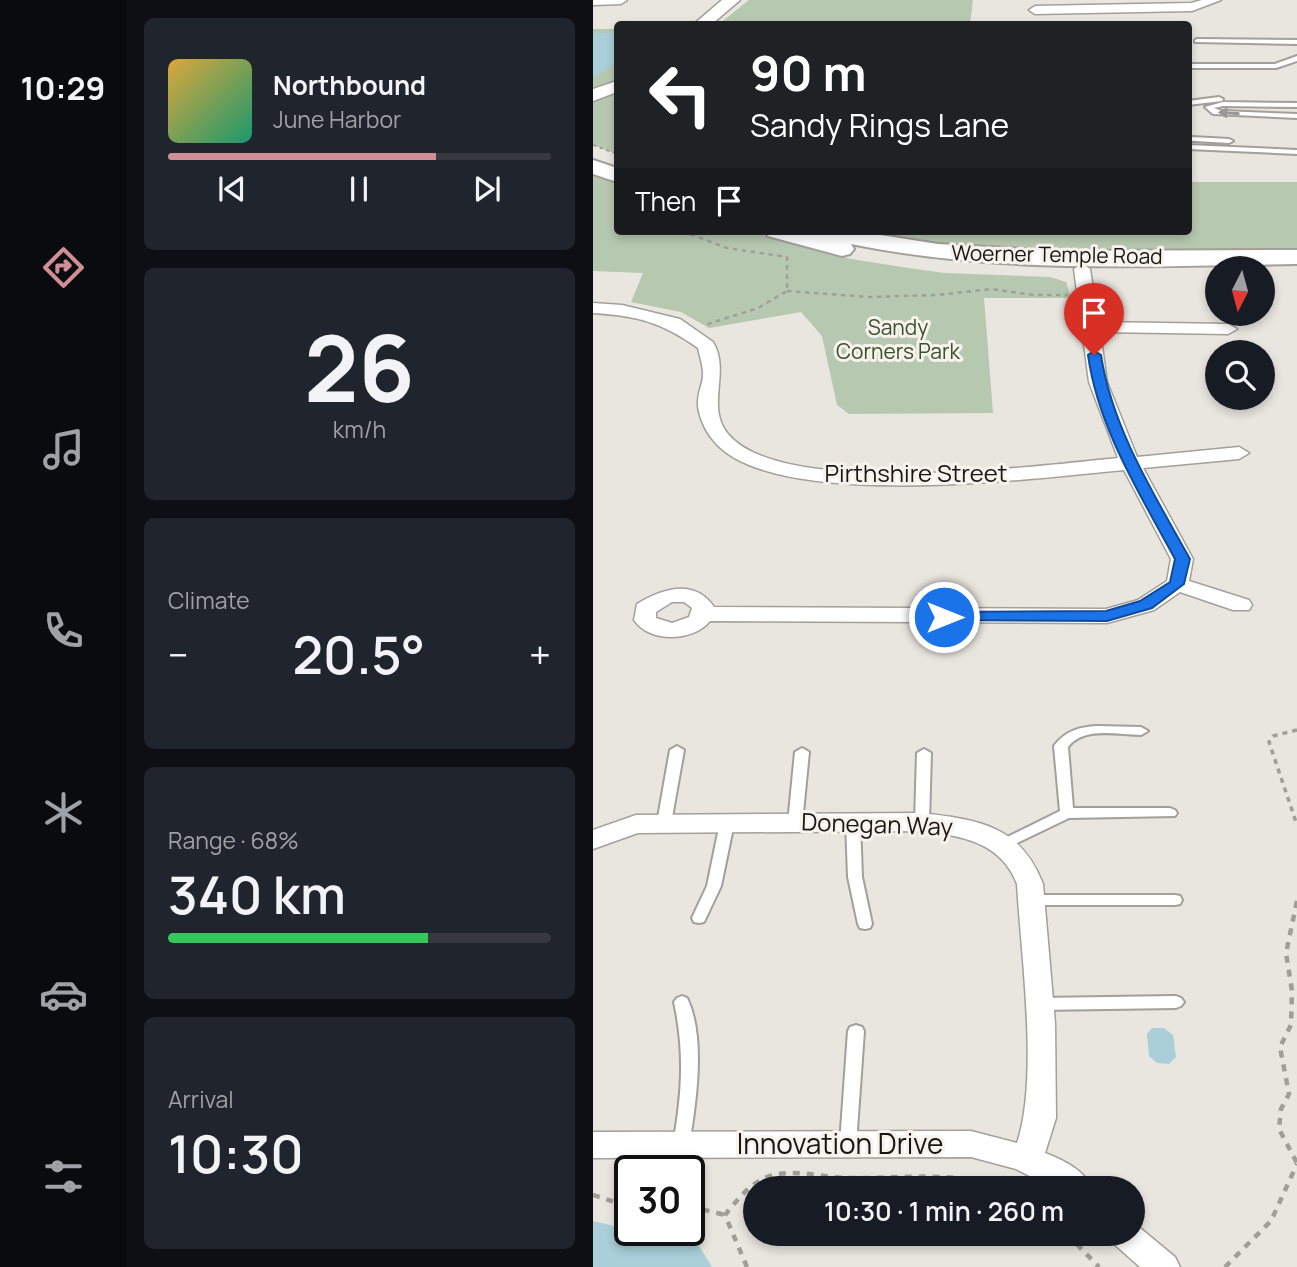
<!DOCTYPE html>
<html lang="en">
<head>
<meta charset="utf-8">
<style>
	body { margin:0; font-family:Manrope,sans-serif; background:#20242c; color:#f1f3f6; height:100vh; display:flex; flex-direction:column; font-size:26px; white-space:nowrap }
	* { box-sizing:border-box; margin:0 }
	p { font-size:23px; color:#9ea1a6 }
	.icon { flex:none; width:38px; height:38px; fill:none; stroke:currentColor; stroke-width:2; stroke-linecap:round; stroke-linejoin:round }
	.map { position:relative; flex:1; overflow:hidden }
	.panel { display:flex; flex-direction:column; gap:18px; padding:18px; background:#0d0f14; width:467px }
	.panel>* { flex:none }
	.top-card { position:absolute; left:21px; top:21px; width:578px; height:214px; border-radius:7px; box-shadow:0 4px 10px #0003; background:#202124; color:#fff; overflow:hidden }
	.needle { width:46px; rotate:186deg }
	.fabs { position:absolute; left:612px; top:256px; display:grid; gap:14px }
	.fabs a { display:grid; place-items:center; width:70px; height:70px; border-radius:50%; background:#171b24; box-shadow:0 4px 10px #0003; font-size:35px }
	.speed { position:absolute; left:21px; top:1155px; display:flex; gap:14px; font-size:35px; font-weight:700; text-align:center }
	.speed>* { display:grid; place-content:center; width:91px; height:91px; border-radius:50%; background:#171b24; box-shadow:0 4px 10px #0003; line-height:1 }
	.speed .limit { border:4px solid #111; border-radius:10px; background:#fff; color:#111 }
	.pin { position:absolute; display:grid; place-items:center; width:60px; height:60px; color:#fff; margin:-72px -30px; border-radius:50% 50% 50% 0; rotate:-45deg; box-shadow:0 0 7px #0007 }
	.pin .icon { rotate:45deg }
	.me { position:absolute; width:77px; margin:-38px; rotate:90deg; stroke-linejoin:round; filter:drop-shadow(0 0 5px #0008) }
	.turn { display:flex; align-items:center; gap:24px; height:147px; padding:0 21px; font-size:32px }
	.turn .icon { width:91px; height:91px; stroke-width:2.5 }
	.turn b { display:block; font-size:49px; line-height:60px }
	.then { display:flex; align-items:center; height:66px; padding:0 21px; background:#0003; gap:14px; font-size:26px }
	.big { font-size:52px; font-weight:600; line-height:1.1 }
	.panel .tile { flex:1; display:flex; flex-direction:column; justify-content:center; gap:10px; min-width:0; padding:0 24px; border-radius:10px; background:#20242c }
	.panel .dial { align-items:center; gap:0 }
	.dial b { font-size:91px; line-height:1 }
	.song { display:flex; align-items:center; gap:21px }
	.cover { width:84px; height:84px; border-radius:10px; background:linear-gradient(135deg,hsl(40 70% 55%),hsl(160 70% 35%)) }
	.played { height:7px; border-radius:4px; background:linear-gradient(90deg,#d18f95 70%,#363941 70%) }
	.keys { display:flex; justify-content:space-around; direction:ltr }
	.heat { display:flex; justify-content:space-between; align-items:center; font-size:38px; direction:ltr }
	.charge { height:10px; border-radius:5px; background:linear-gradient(90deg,#34c759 68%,#363941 0) }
	.trip { position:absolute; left:150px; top:1176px; width:402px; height:70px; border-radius:35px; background:#171b24; box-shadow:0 4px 10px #0003; font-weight:600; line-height:70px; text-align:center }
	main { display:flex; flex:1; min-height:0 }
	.tab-bar { display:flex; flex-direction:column; width:126px; justify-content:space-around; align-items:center; background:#090b0e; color:#9ea1a6 }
	.tab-bar .icon { width:49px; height:49px }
	.tab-bar .current { color:#d18f95 }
	.tab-bar b { font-size:32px; color:#f1f3f6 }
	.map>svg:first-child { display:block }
</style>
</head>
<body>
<main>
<nav class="tab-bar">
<b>10:29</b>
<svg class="icon current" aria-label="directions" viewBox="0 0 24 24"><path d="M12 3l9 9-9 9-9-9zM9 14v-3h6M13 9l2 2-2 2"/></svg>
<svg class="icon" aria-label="music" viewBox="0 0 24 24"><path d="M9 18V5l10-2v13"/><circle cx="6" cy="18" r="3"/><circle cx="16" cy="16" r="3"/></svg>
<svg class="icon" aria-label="phone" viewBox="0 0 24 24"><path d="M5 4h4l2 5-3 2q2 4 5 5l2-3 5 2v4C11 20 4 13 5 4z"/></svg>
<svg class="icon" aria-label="climate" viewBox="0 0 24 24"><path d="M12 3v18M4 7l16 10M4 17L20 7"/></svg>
<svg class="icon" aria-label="car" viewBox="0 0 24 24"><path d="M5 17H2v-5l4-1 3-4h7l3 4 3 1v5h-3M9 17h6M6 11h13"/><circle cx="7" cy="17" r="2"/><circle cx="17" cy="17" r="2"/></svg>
<svg class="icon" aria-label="filters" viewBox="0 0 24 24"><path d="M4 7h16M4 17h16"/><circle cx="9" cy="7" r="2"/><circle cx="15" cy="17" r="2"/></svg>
</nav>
<section class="panel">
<div class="tile">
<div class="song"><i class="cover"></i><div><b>Northbound</b><p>June Harbor</p></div></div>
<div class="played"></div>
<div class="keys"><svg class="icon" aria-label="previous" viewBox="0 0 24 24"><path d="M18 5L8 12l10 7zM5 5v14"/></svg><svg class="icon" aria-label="pause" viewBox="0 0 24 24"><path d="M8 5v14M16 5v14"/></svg><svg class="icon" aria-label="next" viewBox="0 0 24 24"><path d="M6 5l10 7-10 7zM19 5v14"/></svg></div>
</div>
<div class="tile dial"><b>26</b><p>km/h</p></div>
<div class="tile"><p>Climate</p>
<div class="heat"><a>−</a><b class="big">20.5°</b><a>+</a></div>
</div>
<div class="tile"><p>Range · 68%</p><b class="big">340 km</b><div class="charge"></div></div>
<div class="tile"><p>Arrival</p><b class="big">10:30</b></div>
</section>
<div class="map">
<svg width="704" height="1267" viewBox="0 0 704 1267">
	<rect width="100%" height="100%" fill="#e9e5df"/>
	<!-- green -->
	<path fill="#b7c8b0" d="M 156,0 L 380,0 L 377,24 L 126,24 Z
		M 0,29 L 24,29 L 24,154 L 0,145 Z
		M 0,175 L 24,184 L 24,231 L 154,231 L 258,259 L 322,269 L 352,273 L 457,277 L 473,282 L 478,298 L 391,298 L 400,413 L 256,414 L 244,405 L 229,336 L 208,312 L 116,328 L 88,312 L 38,302 L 50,273 L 0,271 Z
		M 595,182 L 704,182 L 704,250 C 562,250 411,263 272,231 L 595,231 Z"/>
	<!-- water -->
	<path fill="#aacfd9" d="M 0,33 L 24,33 L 24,63 L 0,77 Z
		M 559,1028 L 571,1028 L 580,1035 L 583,1057 L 576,1064 L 564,1063 L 556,1056 L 554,1034 Z
		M 0,1221 L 37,1230 L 69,1231 L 100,1236 L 119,1267 L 0,1267 Z"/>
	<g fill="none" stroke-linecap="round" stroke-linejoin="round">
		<!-- service casing -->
		<g stroke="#a39f9a" stroke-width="4">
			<path id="service" d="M 604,39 L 704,40 L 704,44 L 602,42 L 602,40 Z
				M 704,56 L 704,61 L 683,68 L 595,68 L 595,64 L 682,64 Z
				M 626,97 L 630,99 L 629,101 L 595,105 L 595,101 Z
				M 630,102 L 704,103 L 704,107 L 630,106 L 621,108 L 629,111 L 704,114 L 704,118 L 620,114 L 612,107 Z
				M 599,137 L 636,139 L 640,141 L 636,143 L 602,141 L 599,141 Z
				M 595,145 L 704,150 L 704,154 L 595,149 Z
				M 504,726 L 548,727 L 555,731 L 548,735 C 525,735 491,726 475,747 L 480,808 L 577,808 L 582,810 L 584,813 L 582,816 L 476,818 L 416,847 L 406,847 L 404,844 L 406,841 L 467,811 L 461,746 C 472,731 486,727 504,726 Z
				M 84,746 L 91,750 L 78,823 L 76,826 L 66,826 L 64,823 L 77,750 Z
				M 209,748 L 216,752 L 209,823 L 207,826 L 197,826 L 195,823 L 202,752 Z
				M 331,749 L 338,753 L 336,822 L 334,825 L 324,825 L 322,822 L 324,753 Z
				M 260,817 L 265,819 L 267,822 L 269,877 L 279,924 L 277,928 L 272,929 L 267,928 L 265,924 L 255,877 L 253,822 L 255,819 Z
				M 134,818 L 139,820 L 141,823 L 128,886 L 111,922 L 106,923 L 101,922 L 99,918 L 114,886 L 127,823 L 129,820 Z
				M 439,895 L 582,895 L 587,896 L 589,900 L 587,904 L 582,905 L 439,905 L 434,904 L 432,900 L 434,896 Z
				M 89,996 L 94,998 C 113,1036 103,1104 96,1145 L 94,1150 L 88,1152 L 82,1150 L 80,1145 C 89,1094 92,1053 81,1002 L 84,998 Z
				M 583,996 L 588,998 L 591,1002 L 588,1006 L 583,1008 L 446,1010 L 441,1008 L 438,1004 L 441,1000 L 446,998 Z
				M 263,1025 L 269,1027 L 271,1031 L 263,1144 L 261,1149 L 255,1151 L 249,1149 L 247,1144 L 255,1031 L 257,1027 Z"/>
		</g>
		<!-- minor casing -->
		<g stroke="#a39f9a" stroke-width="3">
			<path id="minor" d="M 0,0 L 34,0 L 28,4 L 0,5 Z
				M 609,0 L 628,0 L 599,11 L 442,14 L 436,10 L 442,6 L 598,3 Z
				M 489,264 L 497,269 L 505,322 L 635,324 L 644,329 L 635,334 L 507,332 L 514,382 L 544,457 L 646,447 L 656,453 L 646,459 L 550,468 L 600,559 L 596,581 L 656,600 L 659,605 L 656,610 L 640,610 L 587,592 L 561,610 L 514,623 L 117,621 C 100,642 56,643 41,620 L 44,604 C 69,589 101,578 121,607 L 513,609 L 545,600 L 574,581 L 578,559 L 531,470 C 444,478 177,513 120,440 C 112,431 104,413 105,401 C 105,392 110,384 110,374 C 110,366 107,357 105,348 C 68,322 45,316 0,313 L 0,303 L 29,305 L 87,319 L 120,342 C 138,372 112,406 135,434 C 189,499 444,466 525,458 L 496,382 L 481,269 ZM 79,602 L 91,602 L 99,608 L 96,617 L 79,623 L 63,618 L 63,612 Z
				M 329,813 C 386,820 427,825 450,884 L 462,1023 L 463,1118 L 452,1153 C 470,1160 491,1170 499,1188 L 460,1188 L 423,1169 L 378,1157 L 0,1158 L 0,1132 L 378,1131 L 424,1143 C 446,1078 428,955 424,884 C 408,842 369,836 329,831 L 45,833 L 0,849 L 0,830 L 43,815 Z
				M 541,1223 L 582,1257 L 587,1267 L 547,1267 L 521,1244 L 517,1234 L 541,1234 Z"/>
		</g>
		<!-- tertiary casing -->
		<g stroke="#a39f9a" stroke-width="3">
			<path id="tertiary" d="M 129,0 L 147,0 L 119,24 L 101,24 Z
				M 24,81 L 24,92 L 0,101 L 0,89 Z"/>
		</g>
		<!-- secondary casing -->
		<g stroke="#a39f9a" stroke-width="4">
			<path id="secondary" d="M 0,160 L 24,168 L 24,182 L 0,174 Z
				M 171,231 L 262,231 L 345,244 L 464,251 L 704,250 L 704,264 C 555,266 404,274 258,244 L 261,249 L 257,254 L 249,256 L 175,236 Z"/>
		</g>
		<!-- path-far3 -->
		<path stroke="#a19e99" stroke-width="2" stroke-dasharray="3.5 3.5" stroke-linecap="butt" d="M 0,145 L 24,154"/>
		<!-- path-far2 -->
		<path stroke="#a19e99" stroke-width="2.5" stroke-dasharray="4.5 4.5" stroke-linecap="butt" d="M 89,231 L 134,248 L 194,257 L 194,291 L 165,308 L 112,325
			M 194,291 L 276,297 L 345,295 L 398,289 L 441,295 L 474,295"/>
		<!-- path-far1 -->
		<path stroke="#a19e99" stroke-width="3.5" stroke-dasharray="5 5" stroke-linecap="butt" d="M 704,730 L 680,736 L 676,742 L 704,825"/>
		<!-- path -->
		<path stroke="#a19e99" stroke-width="4.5" stroke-dasharray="7 7" stroke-linecap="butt" d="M 704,901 L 693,953 L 699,991 L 698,1025 L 687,1047 L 696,1094 L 688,1109 L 686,1129 L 704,1163
			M 0,1195 L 37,1207
			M 96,1206 L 132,1215
			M 474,1234 L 506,1267
			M 154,1267 L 132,1215 C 145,1199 159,1180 181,1175 C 204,1169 231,1178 255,1178 C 308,1179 358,1170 409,1188
			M 632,1267 L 678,1221 L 704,1164"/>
		<!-- service -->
		<use href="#service" fill="#fff" fill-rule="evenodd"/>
		<!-- minor -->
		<use href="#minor" fill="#fff" fill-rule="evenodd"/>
		<!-- tertiary -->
		<use href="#tertiary" fill="#fff" fill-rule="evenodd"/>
		<!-- secondary -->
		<use href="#secondary" fill="#fff" fill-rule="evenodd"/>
	</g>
	<!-- one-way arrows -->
	<defs><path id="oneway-solid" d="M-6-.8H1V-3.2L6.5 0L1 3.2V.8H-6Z" transform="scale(1.75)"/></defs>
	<use fill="#979695" href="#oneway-solid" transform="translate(636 113) rotate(-176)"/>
	<!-- route -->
	<path fill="#1a73e8" stroke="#114b97" stroke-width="2" d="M 501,351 L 508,355 C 519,428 561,494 597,559 L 591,584 L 559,608 L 514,621 L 345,620 L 345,613 L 351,612 L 513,611 L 547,601 L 577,582 L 582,559 C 547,494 505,428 495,355 Z"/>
	<g text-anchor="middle" stroke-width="6" stroke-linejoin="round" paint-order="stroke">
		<!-- far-street labels -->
		<g font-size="21" fill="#171614" stroke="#f7f2ec">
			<text transform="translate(464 255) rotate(1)" y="7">Woerner Temple Road</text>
		</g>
		<!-- far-park labels -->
		<g font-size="21" fill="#36522b" stroke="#f7f2ec">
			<text x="305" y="335">Sandy<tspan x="305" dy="24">Corners Park</tspan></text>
		</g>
		<!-- street labels -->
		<g font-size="24" fill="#171614" stroke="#f7f2ec">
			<text x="323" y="482">Pirthshire Street</text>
			<text transform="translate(284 825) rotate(2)" y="8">Donegan Way</text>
		</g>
		<!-- near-street labels -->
		<g font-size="28" fill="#171614" stroke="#f7f2ec">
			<text x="247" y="1154">Innovation Drive</text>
		</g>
	</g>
</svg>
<div class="fabs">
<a><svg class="needle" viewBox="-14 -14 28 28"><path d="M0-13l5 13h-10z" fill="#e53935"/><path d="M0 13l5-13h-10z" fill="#9ea1a6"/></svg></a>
<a><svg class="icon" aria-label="search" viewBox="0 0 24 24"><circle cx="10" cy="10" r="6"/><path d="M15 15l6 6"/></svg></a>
</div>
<div class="speed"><div class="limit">30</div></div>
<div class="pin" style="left:501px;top:355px;background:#d93025"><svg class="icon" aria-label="arrive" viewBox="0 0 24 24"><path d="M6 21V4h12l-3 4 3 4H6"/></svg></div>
<svg class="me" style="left:351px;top:617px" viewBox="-20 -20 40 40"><circle r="17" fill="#1a73e8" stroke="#fff" stroke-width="3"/><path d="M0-11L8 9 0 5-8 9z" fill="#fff"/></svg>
<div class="trip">10:30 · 1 min · 260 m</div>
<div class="top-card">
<div class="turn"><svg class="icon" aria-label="left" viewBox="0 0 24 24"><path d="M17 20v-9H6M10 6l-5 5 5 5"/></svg><div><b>90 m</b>Sandy Rings Lane</div></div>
<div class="then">Then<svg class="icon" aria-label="arrive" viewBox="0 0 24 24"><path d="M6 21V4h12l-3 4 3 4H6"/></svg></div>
</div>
</div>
</main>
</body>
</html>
